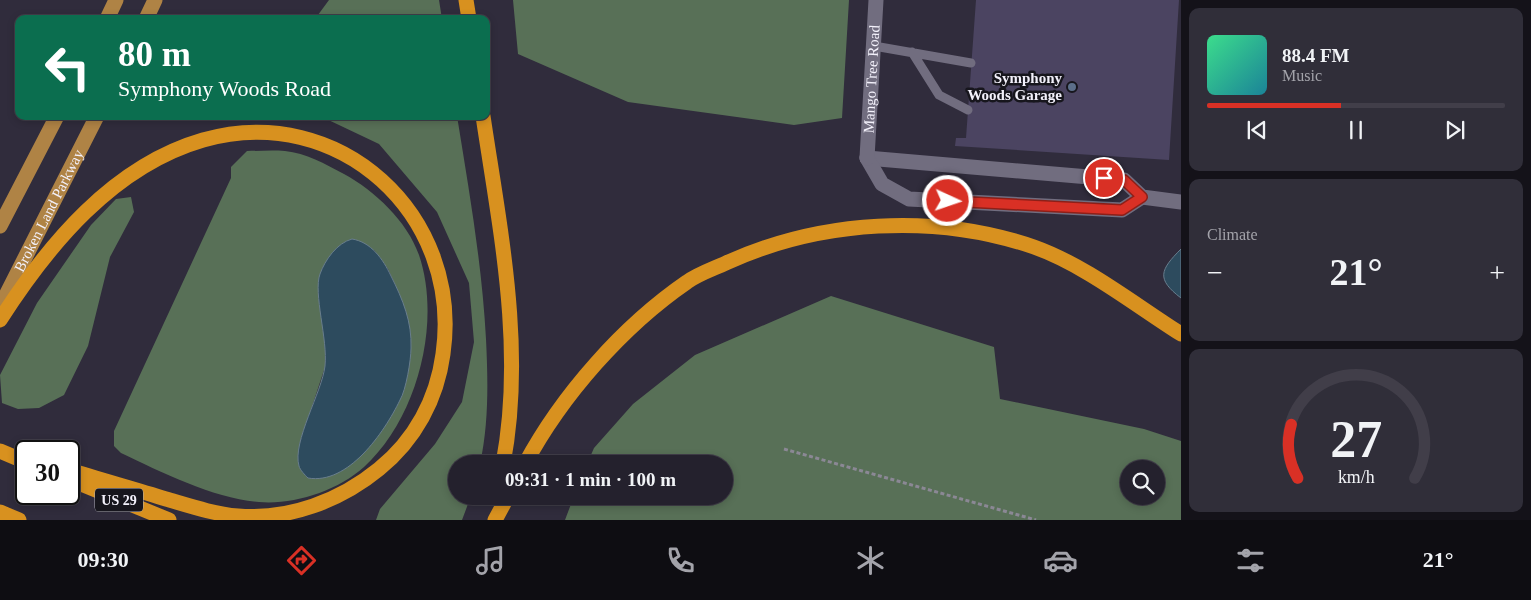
<!DOCTYPE html>
<html lang="en">
<head>
<meta charset="utf-8">
<style>
	body { margin:0; font-family:Georgia,serif; background:#302e39; color:#f1f3f6; height:100vh; display:flex; flex-direction:column; font-size:19px; white-space:nowrap }
	* { box-sizing:border-box; margin:0 }
	p { font-size:16px; color:#a3a3aa }
	.icon { flex:none; width:28px; height:28px; fill:none; stroke:currentColor; stroke-width:2; stroke-linecap:round; stroke-linejoin:round }
	.map { position:relative; flex:1; overflow:hidden }
	.details { display:flex; flex-direction:column; gap:8px; padding:8px; background:#141219; width:350px }
	.details>* { flex:none }
	.hud { position:absolute; left:15px; top:15px; width:475px; height:105px; border-radius:10px; box-shadow:0 2px 8px #0003,0 0 0 1px #413e49; background:#0b6e4f; color:#fff; overflow:hidden }
	.tools { position:absolute; left:1120px; top:460px; display:grid; gap:10px }
	.tools a { display:grid; place-items:center; width:45px; height:45px; border-radius:50%; background:#24212d; box-shadow:0 2px 8px #0003,0 0 0 1px #413e49; font-size:25px }
	.speed { position:absolute; left:15px; top:440px; display:flex; gap:10px; font-size:25px; font-weight:700; text-align:center }
	.speed>* { display:grid; place-content:center; width:65px; height:65px; border-radius:50%; background:#24212d; box-shadow:0 2px 8px #0003,0 0 0 1px #413e49; line-height:1 }
	.speed .limit { border:2px solid #111; border-radius:8px; background:#fff; color:#111 }
	.pin { position:absolute; display:grid; place-items:center; width:42px; height:42px; color:#fff; margin:-21px; border:2px solid #fff; border-radius:50%; box-shadow:0 1px 5px #0007 }
	.me { position:absolute; width:55px; margin:-28px; rotate:93deg; stroke-linejoin:round; filter:drop-shadow(0 0 4px #0008) }
	.turn { display:flex; align-items:center; gap:18px; height:105px; padding:0 20px; font-size:22px }
	.turn .icon { width:65px; height:65px; stroke-width:2.5 }
	.turn b { display:block; font-size:35px; line-height:42px }
	.big { font-size:38px; font-weight:800; line-height:1.1 }
	.details .tile { flex:1; display:flex; flex-direction:column; justify-content:center; gap:8px; min-width:0; padding:0 18px; border-radius:10px; background:#302e39 }
	.details .dial { align-items:center; gap:0 }
	.dial svg { height:130px; overflow:visible; fill:none; stroke:#413e49; stroke-width:7; stroke-linecap:round; text-anchor:middle }
	.dial text { fill:#f1f3f6; stroke:none }
	.song { display:flex; align-items:center; gap:15px }
	.cover { width:60px; height:60px; border-radius:8px; background:linear-gradient(135deg,hsl(150 70% 55%),hsl(190 70% 35%)) }
	.played { height:5px; border-radius:2px; background:linear-gradient(90deg,#d93025 45%,#413e49 45%) }
	.keys { display:flex; justify-content:space-around; direction:ltr }
	.heat { display:flex; justify-content:space-between; align-items:center; font-size:28px; direction:ltr }
	.trip { position:absolute; left:448px; top:455px; width:285px; height:50px; border-radius:25px; background:#24212d; box-shadow:0 2px 8px #0003,0 0 0 1px #413e49; font-weight:800; line-height:50px; text-align:center }
	.menu { display:flex; height:80px; justify-content:space-around; align-items:center; background:#0e0d12; color:#a3a3aa }
	.menu .icon { width:35px; height:35px }
	.menu .on { color:#d93025 }
	.menu b { font-size:22px; color:#f1f3f6 }
	main { display:flex; flex:1; min-height:0 }
	.map>svg:first-child { display:block }
</style>
</head>
<body>
<main>
<div class="map">
<svg width="1181" height="520" viewBox="0 0 1181 520">
	<rect width="100%" height="100%" fill="#302c3c"/>
	<!-- forest -->
	<path fill="#587057" fill-rule="evenodd" d="M 329,0 L 439,0 L 442,19 L 315,19 Z
		M 513,0 L 849,0 L 842,118 L 794,125 L 628,102 L 518,54 Z
		M 320,116 L 457,116 C 469,190 482,264 486,339 C 488,380 489,423 480,464 L 456,464 L 456,496 L 471,496 L 462,520 L 376,520 L 380,509 L 435,444 L 462,402 L 474,342 L 469,283 L 437,212 L 379,144 Z
		M 247,151 C 259,151 272,150 285,151 C 306,153 325,164 344,174 C 375,191 407,221 419,255 C 442,323 417,419 364,467 C 337,491 294,505 259,502 C 215,499 161,472 121,453 L 114,446 L 114,431 L 231,178 L 231,167 ZM 374,250 L 388,269 L 399,293 L 300,443 L 325,367 L 325,339 L 318,293 Z
		M 131,197 L 134,212 L 110,257 L 88,346 L 64,395 L 39,408 L 18,409 L 2,403 L 0,375 L 37,303 L 91,225 L 116,199 Z
		M 831,296 L 994,347 L 1000,399 L 1144,429 L 1181,441 L 1181,520 L 565,520 L 574,496 L 724,496 L 724,464 L 587,464 L 594,448 L 633,404 L 695,355 ZM 1129,469 L 1156,469 L 1156,496 L 1129,496 Z"/>
	<!-- water -->
	<path fill="#2d4b5e" stroke="#687d8d" d="M 352,239 C 371,242 383,259 391,276 C 403,300 412,322 411,348 C 411,360 406,390 400,400 C 384,433 348,485 308,478 C 305,475 300,470 299,466 C 292,442 322,392 325,366 C 328,340 313,293 320,274 C 325,260 337,243 352,239 Z
		M 1181,249 L 1181,298 C 1156,279 1160,270 1181,249 Z"/>
	<!-- building -->
	<path fill="#4b4461" d="M 976,0 L 1179,0 L 1169,160 L 955,146 L 956,138 L 966,138 Z"/>
	<g fill="none" stroke-linecap="round" stroke-linejoin="round">
		<!-- path -->
		<path stroke="#8b8895" stroke-width="3" stroke-dasharray="4 2.5" stroke-linecap="butt" d="M 784,449 L 1036,520"/>
		<!-- service -->
		<path stroke="#716d7f" stroke-width="9" d="M 874,46 L 971,63
			M 912,52 L 939,95 L 968,110"/>
		<!-- minor -->
		<g stroke="#716d7f" stroke-width="15">
			<path d="M 867,158 L 1124,180 L 1142,197 L 1181,202"/>
			<path d="M 867,158 L 882,184 L 909,199 L 1122,210 L 1142,197"/>
			<path id="s1" d="M 867,158 L 876,0"/>
		</g>
		<!-- primary -->
		<g stroke="#af8345" stroke-width="15">
			<path d="M 107,19 L 116,0"/>
			<path d="M 146,19 L 155,0"/>
			<path d="M 0,226 L 57,116"/>
			<path id="s2" d="M 0,307 L 97,116"/>
		</g>
		<!-- motorway -->
		<path stroke="#d8911f" stroke-width="15" d="M 466,0 L 469,19
			M 483,116 C 500,230 525,349 503,464
			M 0,320 C 48,245 113,166 203,140 C 339,101 463,215 443,354 C 437,399 415,440 379,469 C 340,501 289,520 238,516 C 214,514 190,506 166,499 C 134,489 101,480 69,470
			M 0,451 L 26,462
			M 525,464 C 562,395 623,326 687,282 C 698,274 713,269 726,263 C 820,220 935,213 1034,247 C 1085,265 1135,305 1181,334
			M 69,479 L 169,520
			M 0,512 L 19,520
			M 495,520 L 508,496"/>
	</g>
	<g fill="none" stroke-linecap="round" stroke-linejoin="round">
		<!-- route casing -->
		<g stroke="#8d1f18" stroke-width="12">
			<path id="route" d="M 948,201 L 1122,210 L 1142,197 L 1124,180 L 1104,178"/>
		</g>
		<!-- route -->
		<use href="#route" stroke="#d93025" stroke-width="9"/>
	</g>
	<!-- markers -->
	<circle fill="#5c6f8a" stroke="#17161d" stroke-width="2" cx="1072" cy="87" r="5"/>
	<g text-anchor="middle" stroke-width="5" stroke-linejoin="round" paint-order="stroke">
		<!-- shield labels -->
		<rect fill="#17161d" stroke="#b1afb8" stroke-width="1" x="95" y="488.5" width="48" height="23" rx="4"/>
		<g font-size="14" font-weight="bold" fill="#f3f1fb">
			<text x="119" y="505">US 29</text>
		</g>
		<!-- poi labels -->
		<g font-size="15" font-weight="bold" fill="#f3f1fb" stroke="#17161d" text-anchor="end">
			<text x="1062" y="83">Symphony<tspan x="1062" dy="17">Woods Garage</tspan></text>
		</g>
		<!-- street labels -->
		<g font-size="15" fill="#f3f1fb" stroke="#17161d">
			<text dy="5" stroke="none"><textPath href="#s1" startOffset="79">Mango Tree Road</textPath></text>
			<text dy="5" stroke="none"><textPath href="#s2" startOffset="108">Broken Land Parkway</textPath></text>
		</g>
	</g>
</svg>
<div class="tools">
<a><svg class="icon" aria-label="search" viewBox="0 0 24 24"><circle cx="10" cy="10" r="6"/><path d="M15 15l6 6"/></svg></a>
</div>
<div class="speed"><div class="limit">30</div></div>
<div class="pin" style="left:1104px;top:178px;background:#d93025"><svg class="icon" aria-label="arrive" viewBox="0 0 24 24"><path d="M6 21V4h12l-3 4 3 4H6"/></svg></div>
<svg class="me" style="left:948px;top:201px" viewBox="-20 -20 40 40"><circle r="17" fill="#d93025" stroke="#fff" stroke-width="3"/><path d="M0-11L8 9 0 5-8 9z" fill="#fff"/></svg>
<div class="trip">09:31 · 1 min · 100 m</div>
<div class="hud">
<div class="turn"><svg class="icon" aria-label="left" viewBox="0 0 24 24"><path d="M17 20v-9H6M10 6l-5 5 5 5"/></svg><div><b>80 m</b>Symphony Woods Road</div></div>
</div>
</div>
<section class="details">
<div class="tile">
<div class="song"><i class="cover"></i><div><b>88.4 FM</b><p>Music</p></div></div>
<div class="played"></div>
<div class="keys"><svg class="icon" aria-label="previous" viewBox="0 0 24 24"><path d="M18 5L8 12l10 7zM5 5v14"/></svg><svg class="icon" aria-label="pause" viewBox="0 0 24 24"><path d="M8 5v14M16 5v14"/></svg><svg class="icon" aria-label="next" viewBox="0 0 24 24"><path d="M6 5l10 7-10 7zM19 5v14"/></svg></div>
</div>
<div class="tile"><p>Climate</p>
<div class="heat"><a>−</a><b class="big">21°</b><a>+</a></div>
</div>
<div class="tile dial"><svg viewBox="0 0 100 80">
<path d="M14 69A42 42 0 1 1 86 69"/>
<path d="M14 69A42 42 0 0 1 10 36" stroke="#d93025"/>
<text x="50" y="56" font-size="32" font-weight="700">27</text>
<text x="50" y="72" font-size="11">km/h</text>
</svg></div>
</section>
</main>
<nav class="menu">
<b>09:30</b>
<svg class="icon on" aria-label="directions" viewBox="0 0 24 24"><path d="M12 3l9 9-9 9-9-9zM9 14v-3h6M13 9l2 2-2 2"/></svg>
<svg class="icon" aria-label="music" viewBox="0 0 24 24"><path d="M9 18V5l10-2v13"/><circle cx="6" cy="18" r="3"/><circle cx="16" cy="16" r="3"/></svg>
<svg class="icon" aria-label="phone" viewBox="0 0 24 24"><path d="M5 4h4l2 5-3 2q2 4 5 5l2-3 5 2v4C11 20 4 13 5 4z"/></svg>
<svg class="icon" aria-label="climate" viewBox="0 0 24 24"><path d="M12 3v18M4 7l16 10M4 17L20 7"/></svg>
<svg class="icon" aria-label="car" viewBox="0 0 24 24"><path d="M5 17H2v-5l4-1 3-4h7l3 4 3 1v5h-3M9 17h6M6 11h13"/><circle cx="7" cy="17" r="2"/><circle cx="17" cy="17" r="2"/></svg>
<svg class="icon" aria-label="filters" viewBox="0 0 24 24"><path d="M4 7h16M4 17h16"/><circle cx="9" cy="7" r="2"/><circle cx="15" cy="17" r="2"/></svg>
<b>21°</b>
</nav>
</body>
</html>
